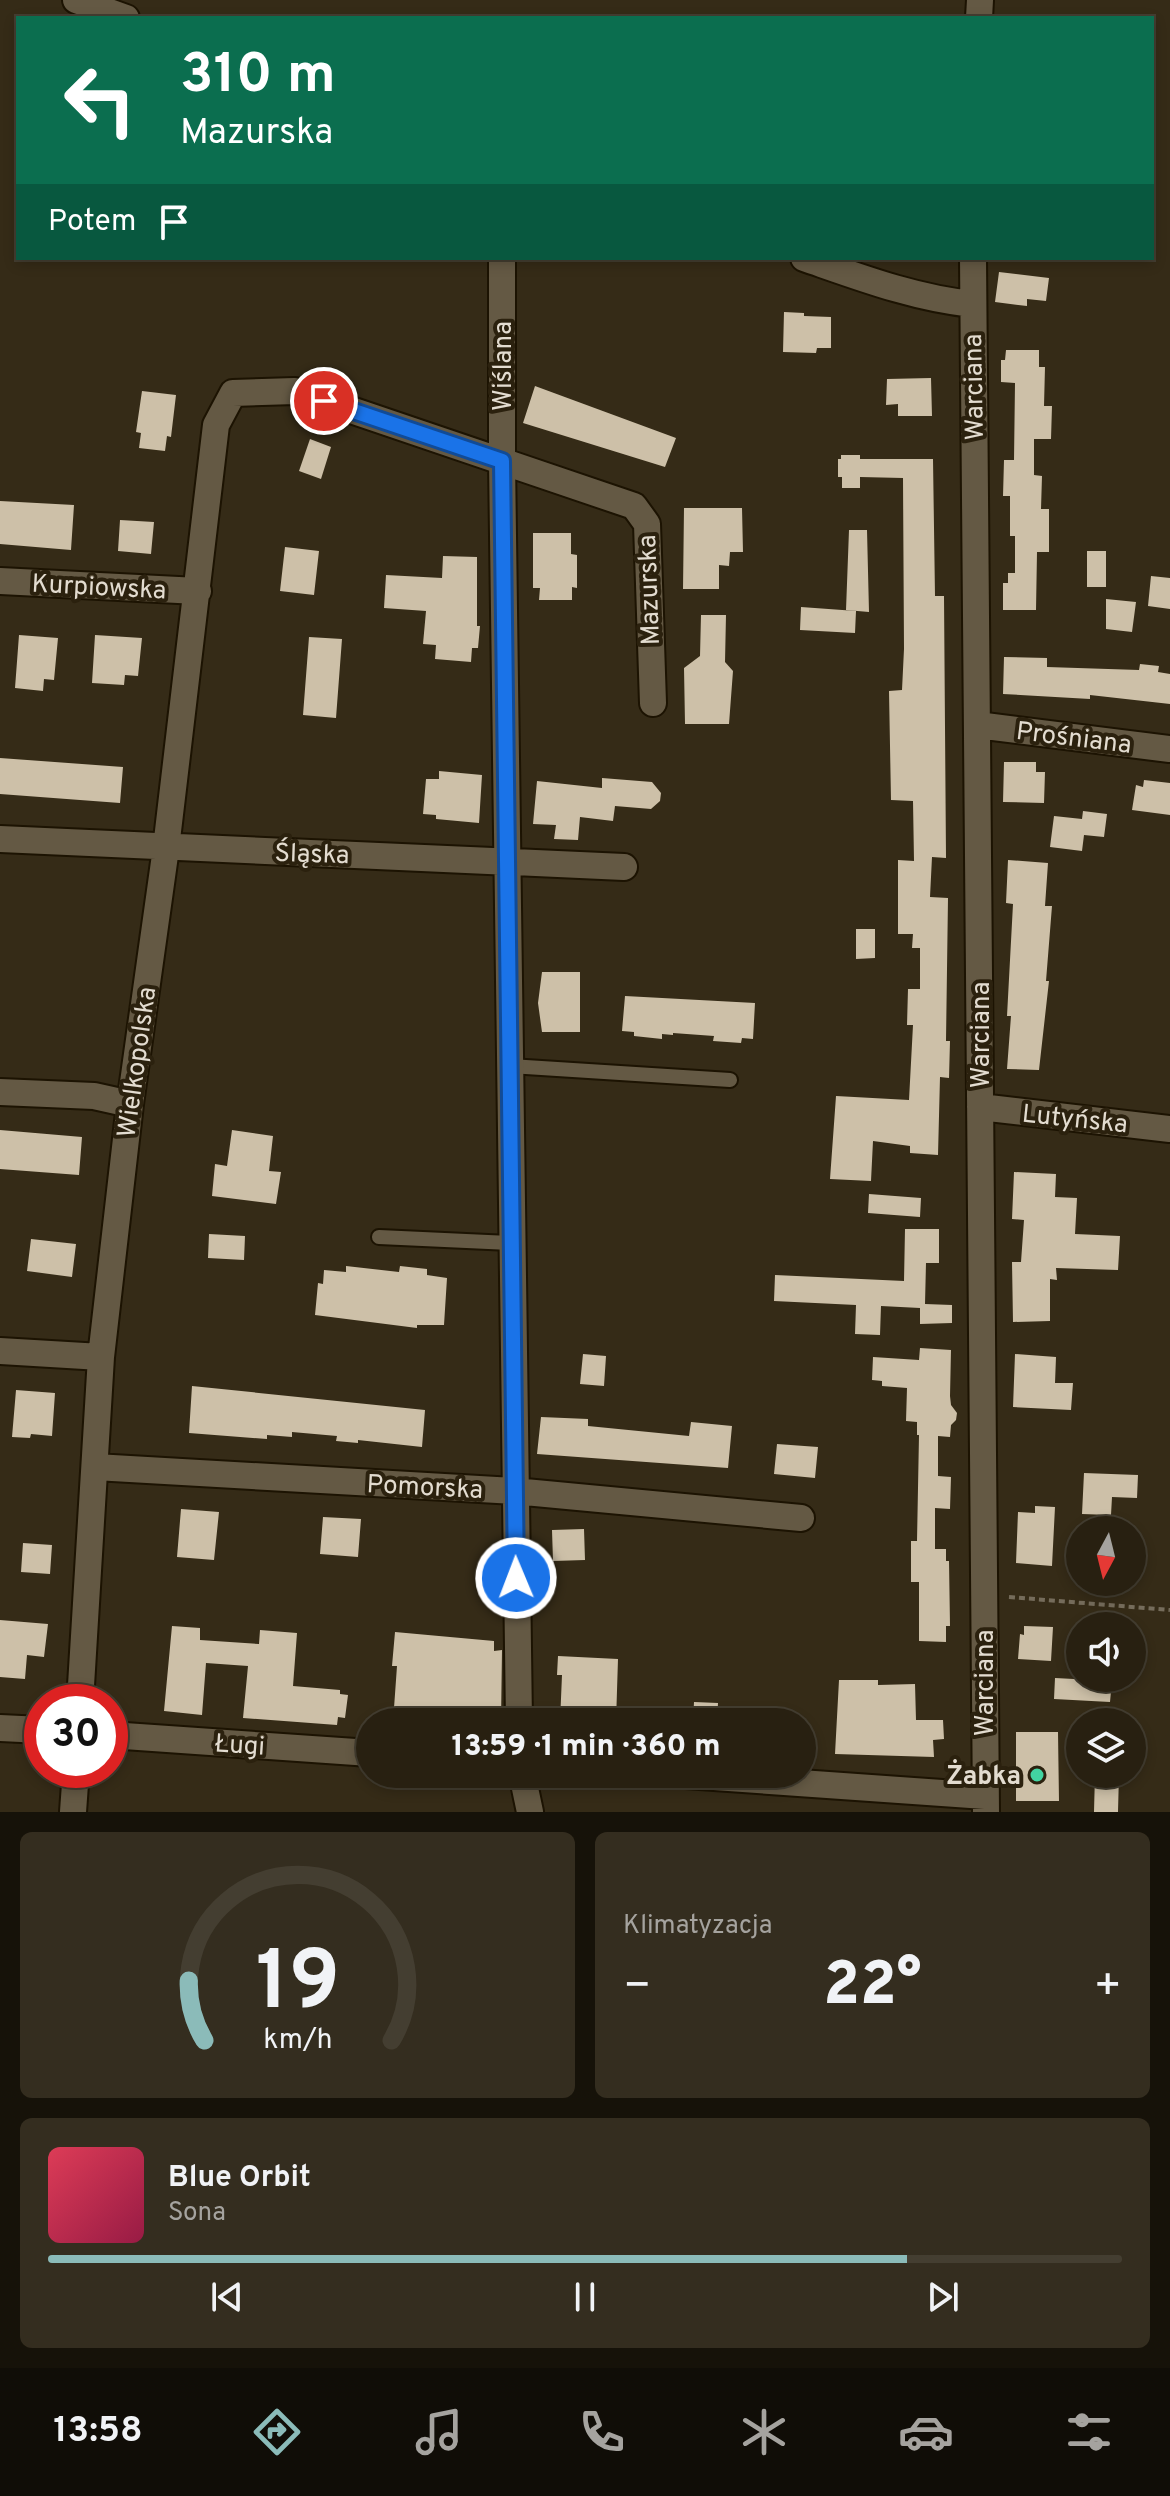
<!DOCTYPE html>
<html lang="pl">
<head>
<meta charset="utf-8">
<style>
	body { margin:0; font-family:Overpass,sans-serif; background:#342d1f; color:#f1f3f6; height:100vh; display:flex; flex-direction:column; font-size:30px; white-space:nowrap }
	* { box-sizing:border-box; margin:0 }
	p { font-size:26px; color:#a5a39f }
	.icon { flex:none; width:44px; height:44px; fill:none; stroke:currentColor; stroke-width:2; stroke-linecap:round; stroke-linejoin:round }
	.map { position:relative; height:1812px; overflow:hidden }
	.details { display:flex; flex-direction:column; gap:20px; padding:20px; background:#161209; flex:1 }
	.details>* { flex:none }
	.top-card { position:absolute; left:16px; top:16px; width:1138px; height:244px; border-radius:0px; box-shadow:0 4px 12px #0003,0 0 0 2px #443e31; background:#0b6e4f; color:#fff; overflow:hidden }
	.needle { width:52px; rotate:187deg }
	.controls { position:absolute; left:1066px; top:1516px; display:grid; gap:16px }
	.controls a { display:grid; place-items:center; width:80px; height:80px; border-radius:50%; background:#282011; box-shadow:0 4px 12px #0003,0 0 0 2px #443e31; font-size:40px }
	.speed { position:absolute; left:24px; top:1684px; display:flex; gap:16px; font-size:40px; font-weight:700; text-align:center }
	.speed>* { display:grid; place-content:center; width:104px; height:104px; border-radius:50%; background:#282011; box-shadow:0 4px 12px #0003,0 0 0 2px #443e31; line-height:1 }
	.speed .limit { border:12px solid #d22; background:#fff; color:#111 }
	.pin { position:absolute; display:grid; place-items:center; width:68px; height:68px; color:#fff; margin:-34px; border:4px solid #fff; border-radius:50%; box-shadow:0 2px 8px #0007 }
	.me { position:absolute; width:88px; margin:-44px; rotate:359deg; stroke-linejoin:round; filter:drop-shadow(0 0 6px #0008) }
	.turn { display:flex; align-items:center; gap:28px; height:168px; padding:0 32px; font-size:36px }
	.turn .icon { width:104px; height:104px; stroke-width:2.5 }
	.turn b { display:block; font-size:56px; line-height:68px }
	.then { display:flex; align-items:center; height:76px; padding:0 32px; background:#0003; gap:16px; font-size:30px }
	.big { font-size:60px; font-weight:800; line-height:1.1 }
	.details .card { flex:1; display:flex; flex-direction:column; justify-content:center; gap:12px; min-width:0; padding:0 28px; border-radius:12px; background:#342d1f }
	.details .dial { align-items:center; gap:0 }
	.dial svg { height:208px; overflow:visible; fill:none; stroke:#443e31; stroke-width:7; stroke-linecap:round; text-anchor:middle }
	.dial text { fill:#f1f3f6; stroke:none }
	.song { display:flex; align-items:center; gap:24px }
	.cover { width:96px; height:96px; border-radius:12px; background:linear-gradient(135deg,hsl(350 70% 55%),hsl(340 70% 35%)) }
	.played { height:8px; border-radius:4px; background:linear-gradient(90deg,#8bbbb9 80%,#443e31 80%) }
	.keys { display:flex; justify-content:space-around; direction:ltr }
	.heat { display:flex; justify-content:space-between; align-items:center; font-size:44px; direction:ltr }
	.details .tiles { flex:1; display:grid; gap:20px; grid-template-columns:1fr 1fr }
	.card:last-child { grid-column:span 2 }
	.trip { position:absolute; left:356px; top:1708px; width:460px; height:80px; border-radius:40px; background:#282011; box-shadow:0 4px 12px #0003,0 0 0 2px #443e31; font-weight:800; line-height:80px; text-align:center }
	.tabs { display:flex; height:128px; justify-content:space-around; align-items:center; background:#100d07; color:#a5a39f }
	.tabs .icon { width:56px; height:56px }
	.tabs .active { color:#8bbbb9 }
	.tabs b { font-size:36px; color:#f1f3f6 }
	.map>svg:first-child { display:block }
</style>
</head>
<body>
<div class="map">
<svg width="1170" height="1812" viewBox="0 0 1170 1812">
	<rect width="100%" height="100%" fill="#352b17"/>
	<!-- building -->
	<path fill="#cdc0a8" d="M 999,272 L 1049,278 L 1046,301 L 1027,299 L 1027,306 L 995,302 Z
		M 784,312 L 804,313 L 804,316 L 831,317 L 831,348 L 817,348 L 816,353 L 783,352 Z
		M 1006,350 L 1039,350 L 1039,367 L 1045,367 L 1044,406 L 1052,406 L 1051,439 L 1034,439 L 1034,475 L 1042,476 L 1041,509 L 1049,509 L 1049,552 L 1037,552 L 1036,610 L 1003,610 L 1003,583 L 1008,583 L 1008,573 L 1015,573 L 1015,536 L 1010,536 L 1010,496 L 1003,496 L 1004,460 L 1014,460 L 1015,383 L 1001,382 L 1001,360 L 1005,360 Z
		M 931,378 L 932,416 L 898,416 L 898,404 L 886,405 L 887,379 Z
		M 535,386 L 676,438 L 665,467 L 523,423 Z
		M 142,391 L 176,395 L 171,437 L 167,436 L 165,451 L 139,448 L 141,433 L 136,432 Z
		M 310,439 L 331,447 L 321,479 L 299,471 Z
		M 841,455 L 860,455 L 860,459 L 933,459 L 935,596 L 944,596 L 946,858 L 932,857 L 930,897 L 948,898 L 946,1041 L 950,1041 L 949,1078 L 940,1077 L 938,1155 L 910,1153 L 910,1146 L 873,1141 L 871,1181 L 830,1179 L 836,1096 L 909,1100 L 913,1025 L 907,1025 L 908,989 L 920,989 L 920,948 L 912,948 L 913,934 L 898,934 L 898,860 L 914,861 L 913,801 L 891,800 L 889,691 L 902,690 L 904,649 L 903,478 L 860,477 L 860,488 L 842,488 L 842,477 L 838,477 L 838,459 L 841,459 Z
		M 0,501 L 74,505 L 71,550 L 0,544 Z
		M 684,508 L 742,508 L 743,552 L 730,552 L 729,566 L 719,565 L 719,589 L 683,589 Z
		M 120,520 L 154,522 L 151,554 L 118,551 Z
		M 849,530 L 867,530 L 869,612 L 846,610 Z
		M 533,533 L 571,533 L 571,554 L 577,555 L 577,588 L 572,587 L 572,600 L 539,600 L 540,588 L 533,588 Z
		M 285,547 L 319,551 L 314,595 L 280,591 Z
		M 1087,551 L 1106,551 L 1106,587 L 1087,587 Z
		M 443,556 L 477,557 L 477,626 L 480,626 L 478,648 L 472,648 L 471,662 L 435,659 L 436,645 L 423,644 L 426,611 L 384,608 L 386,575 L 442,578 Z
		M 1151,576 L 1170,578 L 1170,609 L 1148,606 Z
		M 1106,599 L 1136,602 L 1132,632 L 1106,629 Z
		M 801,607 L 856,611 L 855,633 L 800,630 Z
		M 701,615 L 726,615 L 725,662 L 733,671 L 729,724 L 685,724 L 684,668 L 700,656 Z
		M 19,635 L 58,638 L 54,680 L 44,679 L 43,691 L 15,688 Z
		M 95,635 L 142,638 L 138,676 L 125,675 L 124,685 L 92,683 Z
		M 309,637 L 342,639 L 336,718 L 303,715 Z
		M 1004,657 L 1047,658 L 1047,667 L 1139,670 L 1140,664 L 1159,666 L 1158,672 L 1170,674 L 1170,704 L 1090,695 L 1090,699 L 1003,694 Z
		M 0,758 L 123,767 L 120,803 L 0,794 Z
		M 1004,762 L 1036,762 L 1036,772 L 1045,772 L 1044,803 L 1003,802 Z
		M 439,771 L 482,775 L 479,823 L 436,819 L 436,815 L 423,814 L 426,779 L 439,779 Z
		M 602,778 L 652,782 L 661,793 L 660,801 L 651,809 L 615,806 L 613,821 L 580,817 L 578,840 L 554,839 L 556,825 L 533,824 L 537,781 L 602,788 Z
		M 1144,780 L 1170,783 L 1170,815 L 1132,810 L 1136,785 L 1143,787 Z
		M 1083,811 L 1107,814 L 1104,837 L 1084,835 L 1082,851 L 1050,847 L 1054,816 L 1082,819 Z
		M 1008,860 L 1048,863 L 1045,906 L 1052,906 L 1046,981 L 1049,981 L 1039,1070 L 1007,1069 L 1011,1016 L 1007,1016 L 1013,904 L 1006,903 Z
		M 856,929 L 875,929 L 875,958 L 856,959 Z
		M 542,972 L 580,972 L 580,1032 L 542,1032 L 538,1003 Z
		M 625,996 L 755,1003 L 753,1039 L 742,1038 L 741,1043 L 713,1041 L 714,1036 L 673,1033 L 673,1035 L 662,1034 L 662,1039 L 634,1036 L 634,1032 L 622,1031 Z
		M 0,1130 L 82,1137 L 79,1175 L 0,1169 Z
		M 232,1130 L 273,1136 L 269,1171 L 281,1172 L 276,1204 L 212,1196 L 215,1164 L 227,1166 Z
		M 1014,1172 L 1056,1174 L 1055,1197 L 1077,1198 L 1075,1234 L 1120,1236 L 1118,1270 L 1056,1268 L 1057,1280 L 1050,1279 L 1050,1321 L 1013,1322 L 1012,1262 L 1021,1262 L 1024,1220 L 1012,1219 Z
		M 869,1194 L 921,1198 L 920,1217 L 868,1213 Z
		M 905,1229 L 939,1229 L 939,1263 L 926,1263 L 925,1304 L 952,1305 L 952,1323 L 920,1324 L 920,1308 L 881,1306 L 880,1335 L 855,1334 L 856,1305 L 774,1301 L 775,1275 L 904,1281 Z
		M 209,1234 L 245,1236 L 244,1260 L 208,1258 Z
		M 31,1239 L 76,1244 L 72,1277 L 27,1271 Z
		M 346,1266 L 399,1272 L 400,1266 L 427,1269 L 427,1275 L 447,1278 L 444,1325 L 417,1325 L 417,1328 L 315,1315 L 318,1283 L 323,1284 L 324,1270 L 346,1272 Z
		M 920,1348 L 951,1350 L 950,1396 L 951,1405 L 957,1413 L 956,1420 L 951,1425 L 950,1437 L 938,1436 L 938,1476 L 951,1477 L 950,1509 L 935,1508 L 935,1549 L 946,1549 L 946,1561 L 949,1561 L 950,1626 L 946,1626 L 946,1642 L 919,1641 L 919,1582 L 911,1582 L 911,1541 L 917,1541 L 919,1435 L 917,1435 L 917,1422 L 906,1421 L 907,1388 L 882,1386 L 882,1381 L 872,1380 L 873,1357 L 919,1360 Z
		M 583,1354 L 606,1356 L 604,1386 L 580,1384 Z
		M 1015,1354 L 1056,1357 L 1055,1383 L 1073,1383 L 1071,1410 L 1013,1407 Z
		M 192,1386 L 425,1410 L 422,1447 L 358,1440 L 358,1443 L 336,1441 L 337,1436 L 292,1432 L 292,1437 L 267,1435 L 267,1439 L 189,1433 Z
		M 16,1390 L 55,1393 L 52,1436 L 31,1434 L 30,1438 L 12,1437 Z
		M 541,1417 L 588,1419 L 588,1426 L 689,1436 L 691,1422 L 732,1426 L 728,1468 L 537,1454 Z
		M 777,1444 L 818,1447 L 815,1478 L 774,1474 Z
		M 1084,1473 L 1138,1475 L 1137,1498 L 1112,1497 L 1111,1515 L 1082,1514 Z
		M 1035,1506 L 1055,1507 L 1052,1566 L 1016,1563 L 1018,1512 L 1035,1513 Z
		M 181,1509 L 219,1512 L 214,1560 L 177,1557 Z
		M 323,1517 L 361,1519 L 358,1557 L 320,1554 Z
		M 584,1529 L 585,1560 L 553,1561 L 552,1530 Z
		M 23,1543 L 52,1545 L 50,1574 L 21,1572 Z
		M 0,1620 L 48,1624 L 44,1657 L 27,1655 L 25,1679 L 0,1677 Z
		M 172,1626 L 200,1628 L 200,1640 L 259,1644 L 260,1630 L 297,1633 L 293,1686 L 340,1690 L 340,1694 L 348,1695 L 345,1718 L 338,1717 L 337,1725 L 243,1718 L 248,1666 L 206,1663 L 202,1715 L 164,1711 Z
		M 1024,1626 L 1053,1627 L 1051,1661 L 1018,1659 L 1020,1634 L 1024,1635 Z
		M 395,1632 L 494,1641 L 494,1651 L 502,1650 L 501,1722 L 393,1722 L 397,1666 L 392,1666 Z
		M 558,1656 L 618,1659 L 616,1722 L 560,1722 L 562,1675 L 557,1675 Z
		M 1055,1678 L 1112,1681 L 1110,1702 L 1054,1699 Z
		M 839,1680 L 878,1680 L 878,1685 L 915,1684 L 916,1720 L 943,1720 L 944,1739 L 933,1740 L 934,1757 L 835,1754 Z
		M 694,1702 L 718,1703 L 717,1722 L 693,1722 Z
		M 1016,1732 L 1058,1732 L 1059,1801 L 1016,1801 Z
		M 1095,1774 L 1119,1774 L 1118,1812 L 1094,1812 Z"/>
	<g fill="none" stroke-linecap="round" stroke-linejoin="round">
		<!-- service casing -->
		<g stroke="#1c1302" stroke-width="18">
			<path id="service" d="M 510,1066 L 730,1080
				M 379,1237 L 512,1243"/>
		</g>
		<!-- minor casing -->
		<g stroke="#1c1302" stroke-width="30">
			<path id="minor" d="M 76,0 L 126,18
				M 979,18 L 980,0
				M 502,258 L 502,461 L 519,1722
				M 804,258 C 859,277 914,298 972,304
				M 973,258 L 986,1812
				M 0,581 L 198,591
				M 977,725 L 1170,749
				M 0,839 L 624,867
				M 0,1092 L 94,1096 L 130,1104
				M 980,1107 L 1170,1129
				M 0,1351 L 101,1357
				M 95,1467 L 514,1491 L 801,1518
				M 80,1702 L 101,1357 L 130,1104 L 166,848 L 216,425 L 233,393 L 295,391 L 634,506 L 647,524 L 653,703
				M 0,1728 L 42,1730
				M 110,1735 L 370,1753
				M 522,1774 L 530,1812
				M 671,1774 L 985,1796
				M 73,1812 L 76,1770"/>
		</g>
		<!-- path -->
		<path stroke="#756c5b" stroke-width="4" stroke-dasharray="6 4" stroke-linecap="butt" d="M 1009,1597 L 1170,1610"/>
		<!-- service -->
		<use href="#service" stroke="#645944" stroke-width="14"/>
		<!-- minor -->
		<use href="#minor" stroke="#645944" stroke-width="26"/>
	</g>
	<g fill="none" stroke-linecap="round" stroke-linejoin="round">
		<!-- route casing -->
		<g stroke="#114b97" stroke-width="20">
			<path id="route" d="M 324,401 L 502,461 L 516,1578"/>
		</g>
		<!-- route -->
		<use href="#route" stroke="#1a73e8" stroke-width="14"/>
	</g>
	<!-- markers -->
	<circle fill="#42d4a1" stroke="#2b210e" stroke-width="3" cx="1037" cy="1775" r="8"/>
	<g text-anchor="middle" stroke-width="8" stroke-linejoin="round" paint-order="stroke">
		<!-- street labels -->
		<g font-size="26" fill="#e3dcd0" stroke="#2b210e">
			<text transform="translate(502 366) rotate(-90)" y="9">Wiślana</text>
			<text transform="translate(973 387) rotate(-91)" y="9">Warciana</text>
			<text transform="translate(99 586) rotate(3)" y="9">Kurpiowska</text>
			<text transform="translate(648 590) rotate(-92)" y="9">Mazurska</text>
			<text transform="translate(1074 737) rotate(7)" y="9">Prośniana</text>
			<text transform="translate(312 853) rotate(2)" y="9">Śląska</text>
			<text transform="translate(980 1035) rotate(-90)" y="9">Warciana</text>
			<text transform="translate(136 1062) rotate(-82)" y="9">Wielkopolska</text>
			<text transform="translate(1075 1118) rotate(6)" y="9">Lutyńska</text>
			<text transform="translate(425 1486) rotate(3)" y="9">Pomorska</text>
			<text transform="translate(984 1683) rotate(-90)" y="9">Warciana</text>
			<text transform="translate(240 1744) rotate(4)" y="9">Ługi</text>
		</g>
		<!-- poi labels -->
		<g font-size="26" font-weight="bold" fill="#e3dcd0" stroke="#2b210e" text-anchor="end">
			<text x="1021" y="1784">Żabka</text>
		</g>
	</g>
</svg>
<div class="controls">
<a><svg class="needle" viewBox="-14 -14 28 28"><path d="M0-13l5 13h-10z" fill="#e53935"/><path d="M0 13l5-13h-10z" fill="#a5a39f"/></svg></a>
<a><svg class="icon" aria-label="sound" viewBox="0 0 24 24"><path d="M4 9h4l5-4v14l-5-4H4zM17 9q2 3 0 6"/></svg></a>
<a><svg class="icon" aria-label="layers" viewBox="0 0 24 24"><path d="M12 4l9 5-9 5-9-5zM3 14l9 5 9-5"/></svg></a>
</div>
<div class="speed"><div class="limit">30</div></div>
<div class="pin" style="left:324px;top:401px;background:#d93025"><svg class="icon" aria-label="arrive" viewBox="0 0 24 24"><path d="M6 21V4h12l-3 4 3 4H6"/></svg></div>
<svg class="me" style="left:516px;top:1578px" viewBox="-20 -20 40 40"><circle r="17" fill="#1a73e8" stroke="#fff" stroke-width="3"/><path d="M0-11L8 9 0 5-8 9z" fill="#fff"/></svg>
<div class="trip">13:59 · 1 min · 360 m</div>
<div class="top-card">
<div class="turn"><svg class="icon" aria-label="left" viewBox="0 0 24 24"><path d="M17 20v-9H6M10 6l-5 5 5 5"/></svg><div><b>310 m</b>Mazurska</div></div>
<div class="then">Potem<svg class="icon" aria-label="arrive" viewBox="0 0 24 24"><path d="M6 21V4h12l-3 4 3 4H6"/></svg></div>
</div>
</div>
<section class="details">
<div class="tiles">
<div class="card dial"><svg viewBox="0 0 100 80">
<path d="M14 69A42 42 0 1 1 86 69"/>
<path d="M14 69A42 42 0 0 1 8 46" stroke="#8bbbb9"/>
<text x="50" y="56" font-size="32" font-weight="700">19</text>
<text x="50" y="72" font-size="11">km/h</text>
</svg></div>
<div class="card"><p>Klimatyzacja</p>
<div class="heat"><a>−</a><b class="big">22°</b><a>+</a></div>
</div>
<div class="card">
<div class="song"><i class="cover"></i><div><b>Blue Orbit</b><p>Sona</p></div></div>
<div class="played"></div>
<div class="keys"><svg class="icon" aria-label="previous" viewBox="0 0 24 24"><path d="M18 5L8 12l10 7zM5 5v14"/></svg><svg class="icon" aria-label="pause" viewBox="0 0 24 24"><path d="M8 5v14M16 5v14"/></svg><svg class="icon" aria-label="next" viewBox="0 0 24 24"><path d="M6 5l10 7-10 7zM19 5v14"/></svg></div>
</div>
</div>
</section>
<nav class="tabs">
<b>13:58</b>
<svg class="icon active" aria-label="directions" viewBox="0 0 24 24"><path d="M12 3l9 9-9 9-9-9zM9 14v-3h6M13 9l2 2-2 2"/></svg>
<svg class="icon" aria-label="music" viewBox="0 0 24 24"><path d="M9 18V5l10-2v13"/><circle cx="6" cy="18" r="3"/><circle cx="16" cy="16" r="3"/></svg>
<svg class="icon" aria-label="phone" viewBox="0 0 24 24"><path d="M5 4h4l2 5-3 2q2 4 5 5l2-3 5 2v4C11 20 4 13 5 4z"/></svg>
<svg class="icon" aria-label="climate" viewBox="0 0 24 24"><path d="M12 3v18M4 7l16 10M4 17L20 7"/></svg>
<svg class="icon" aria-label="car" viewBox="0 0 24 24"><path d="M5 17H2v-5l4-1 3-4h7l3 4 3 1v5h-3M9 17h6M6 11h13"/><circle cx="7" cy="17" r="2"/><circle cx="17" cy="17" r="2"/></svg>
<svg class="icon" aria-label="filters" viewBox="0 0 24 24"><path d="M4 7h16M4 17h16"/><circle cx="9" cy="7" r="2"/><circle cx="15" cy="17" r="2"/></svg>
</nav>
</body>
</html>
